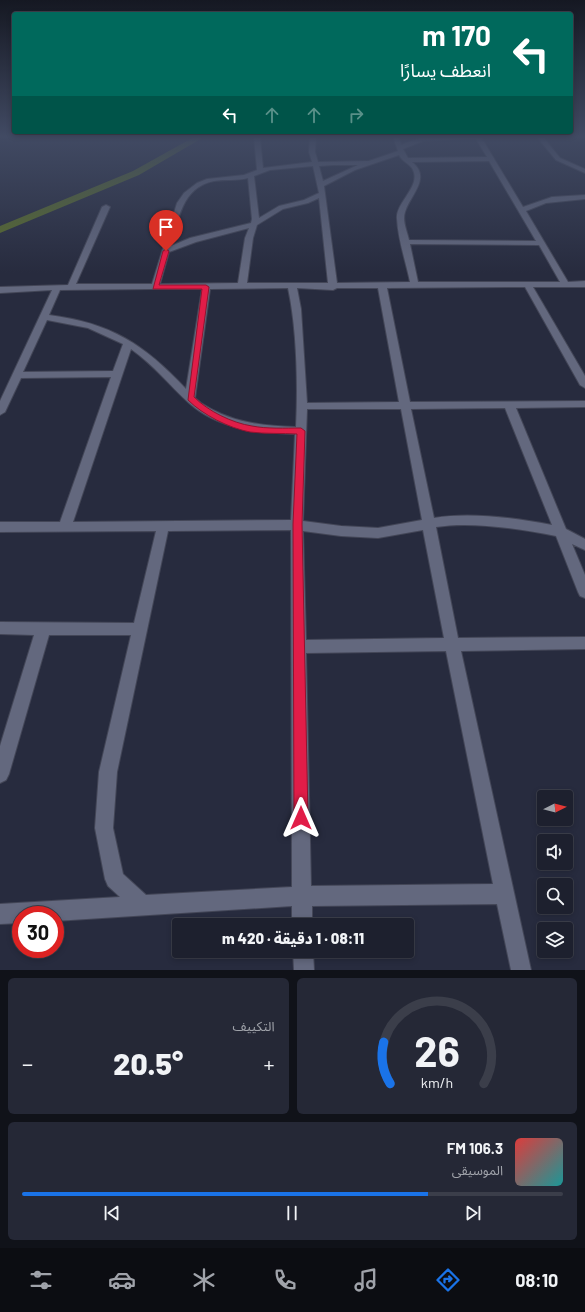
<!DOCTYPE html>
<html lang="ar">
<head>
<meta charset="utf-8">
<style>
	body { margin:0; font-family:Barlow,"Noto Sans Arabic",sans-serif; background:#252836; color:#f1f3f6; direction:rtl; height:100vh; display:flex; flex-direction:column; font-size:15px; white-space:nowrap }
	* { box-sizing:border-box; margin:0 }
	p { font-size:13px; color:#a0a3aa }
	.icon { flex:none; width:22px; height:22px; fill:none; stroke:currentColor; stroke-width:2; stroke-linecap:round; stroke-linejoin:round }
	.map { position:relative; height:970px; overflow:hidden; direction:ltr }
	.drawer { display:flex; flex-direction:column; gap:8px; padding:8px; background:#101219; flex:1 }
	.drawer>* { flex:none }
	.guide { position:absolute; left:12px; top:12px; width:561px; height:122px; border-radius:4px; box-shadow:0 2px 6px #0003,0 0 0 1px #3b3e4a; direction:rtl; background:#00695c; color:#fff; overflow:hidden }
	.needle { width:26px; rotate:84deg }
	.controls { position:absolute; left:537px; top:790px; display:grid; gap:8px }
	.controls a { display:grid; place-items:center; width:36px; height:36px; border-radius:4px; background:#1d202e; box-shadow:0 2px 6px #0003,0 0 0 1px #3b3e4a; font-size:20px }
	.speed { position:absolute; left:12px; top:906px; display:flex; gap:8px; font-size:20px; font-weight:700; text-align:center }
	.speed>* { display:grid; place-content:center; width:52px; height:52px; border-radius:50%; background:#1d202e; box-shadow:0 2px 6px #0003,0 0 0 1px #3b3e4a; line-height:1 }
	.speed .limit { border:6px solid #d22; background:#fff; color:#111 }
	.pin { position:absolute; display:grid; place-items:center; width:34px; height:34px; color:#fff; margin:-41px -17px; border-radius:50% 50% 50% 0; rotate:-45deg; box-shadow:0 0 4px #0007 }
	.pin .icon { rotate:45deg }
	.me { position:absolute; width:44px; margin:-22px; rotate:0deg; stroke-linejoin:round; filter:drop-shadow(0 0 3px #0008) }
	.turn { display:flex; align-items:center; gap:14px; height:84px; padding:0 16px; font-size:18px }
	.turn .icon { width:52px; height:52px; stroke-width:2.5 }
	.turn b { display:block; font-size:28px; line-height:34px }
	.lanes { display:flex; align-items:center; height:38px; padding:0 16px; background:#0003; justify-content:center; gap:20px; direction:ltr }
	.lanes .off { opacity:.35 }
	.big { font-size:30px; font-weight:800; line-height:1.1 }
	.drawer .widget { flex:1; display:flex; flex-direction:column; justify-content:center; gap:6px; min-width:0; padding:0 14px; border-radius:6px; background:#252836 }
	.drawer .dial { align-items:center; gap:0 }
	.dial svg { height:104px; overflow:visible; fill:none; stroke:#3b3e4a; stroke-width:7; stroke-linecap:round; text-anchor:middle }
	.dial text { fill:#f1f3f6; stroke:none }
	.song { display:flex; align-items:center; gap:12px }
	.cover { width:48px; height:48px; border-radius:6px; background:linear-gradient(135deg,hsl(0 70% 55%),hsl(180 70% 35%)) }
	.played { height:4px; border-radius:2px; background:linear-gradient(90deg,#1a73e8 75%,#3b3e4a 75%) }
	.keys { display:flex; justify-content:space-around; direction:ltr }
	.heat { display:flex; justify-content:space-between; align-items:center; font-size:22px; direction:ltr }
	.drawer .tiles { flex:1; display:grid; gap:8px; grid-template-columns:1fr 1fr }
	.widget:last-child { grid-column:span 2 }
	.trip { position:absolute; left:172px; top:918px; width:242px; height:40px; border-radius:4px; background:#1d202e; box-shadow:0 2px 6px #0003,0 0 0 1px #3b3e4a; font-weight:800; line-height:40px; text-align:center; direction:rtl }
	.dock { display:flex; height:64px; justify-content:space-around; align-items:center; background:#0c0d12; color:#a0a3aa }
	.dock .icon { width:28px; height:28px }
	.dock .on { color:#1a73e8 }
	.dock b { font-size:18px; color:#f1f3f6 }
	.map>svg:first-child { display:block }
</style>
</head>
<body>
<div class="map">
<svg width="585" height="970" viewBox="0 0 585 970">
	<rect width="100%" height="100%" fill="#272b3e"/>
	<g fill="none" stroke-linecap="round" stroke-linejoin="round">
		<!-- canal -->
		<path fill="#5a6e27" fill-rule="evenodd" d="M 194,137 L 204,137 L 139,175 L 0,233 L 0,226 L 133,171 Z"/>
		<!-- minor casing -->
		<g stroke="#434657" stroke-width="2">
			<path id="minor" d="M 254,137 L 260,137 L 263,168 L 312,162 L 309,152 L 310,137 L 316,137 L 315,152 L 318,162 L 369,161 L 398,151 L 393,137 L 399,137 L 401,145 L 422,137 L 481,137 L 523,207 L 552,197 L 585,195 L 585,199 L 546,203 L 526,211 L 568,282 L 585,281 L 585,287 L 533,287 L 585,376 L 585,388 L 580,385 L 525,287 L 387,288 L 410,402 L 585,401 L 585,407 L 516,408 L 566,529 L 585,539 L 585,550 L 572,544 L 585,575 L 585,598 L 580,596 L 578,592 L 556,536 C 521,529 471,521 436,527 L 458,638 L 585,637 L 585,649 L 461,651 L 531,970 L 511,970 L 497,904 L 312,906 L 312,925 L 292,925 L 292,906 L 55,921 L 55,915 L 21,915 L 21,923 L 0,924 L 0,904 L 120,897 L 108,886 L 105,879 L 95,828 L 99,772 L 131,635 L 49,635 L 9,774 L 6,780 L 0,783 L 0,746 L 34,635 L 0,634 L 0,622 L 134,623 L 156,531 L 0,532 L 0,522 L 60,522 L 111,377 L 21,378 L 5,412 L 0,415 L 0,401 L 52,290 L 0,293 L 0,287 L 68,285 L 102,207 L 106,205 L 110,207 L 76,284 L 152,284 L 177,203 L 184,193 L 197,183 L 207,179 L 244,175 L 257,170 ZM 476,139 L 487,157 L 408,158 L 403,149 L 423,141 ZM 399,155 C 402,161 408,163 412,168 C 423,186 395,202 397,219 C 398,240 406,262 410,282 L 337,283 L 324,186 L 355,170 ZM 489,161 L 536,241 L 409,240 C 407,231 402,221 405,212 C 410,195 432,178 412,162 ZM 333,165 L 358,165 L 323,181 L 319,166 ZM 313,166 L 319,193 L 304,200 L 279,206 L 259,218 L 254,176 L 270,170 ZM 248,178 L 252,219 L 251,223 L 190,238 L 171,246 C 178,220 182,187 214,181 C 225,179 237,181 248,178 ZM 319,198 L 328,283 L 247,283 L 253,238 L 257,225 L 283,209 L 308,203 ZM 249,228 L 245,238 L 238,283 L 160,284 L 169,252 L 196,242 ZM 410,244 L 539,245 L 560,282 L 418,282 ZM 288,288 C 297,329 298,385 296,427 C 261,426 230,422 201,403 L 195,398 L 210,289 ZM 297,288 L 333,290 L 337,288 L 378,288 L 399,402 L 307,403 L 301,309 ZM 153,289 L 202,289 L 186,389 C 144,344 111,323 49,315 L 60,290 ZM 47,320 L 88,328 L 123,344 L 113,371 L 23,372 ZM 131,349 C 155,366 168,384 189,403 C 218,429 258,433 295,434 L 291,520 L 73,522 ZM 505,408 L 552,525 C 516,518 470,512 434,518 L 411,409 ZM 307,409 L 401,409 L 422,520 L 378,528 L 341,526 L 303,521 ZM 291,530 L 292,887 L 146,895 L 123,874 L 113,828 L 117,772 L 168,531 ZM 423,530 L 444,638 L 306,640 L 303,531 L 341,536 L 378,538 ZM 446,651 L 493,884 L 311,886 L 306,653 Z
				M 537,137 L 543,137 L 560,158 L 585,169 L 585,173 L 556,160 Z
				M 293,951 L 313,951 L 314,970 L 294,970 Z"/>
		</g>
		<!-- minor -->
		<use href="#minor" fill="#63687e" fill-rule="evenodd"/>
	</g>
	<!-- sky -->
	<linearGradient id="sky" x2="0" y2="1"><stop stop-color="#151822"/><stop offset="0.5" stop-color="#414a63"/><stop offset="1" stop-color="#414a63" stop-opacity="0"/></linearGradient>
	<rect width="585" height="273" fill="url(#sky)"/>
	<!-- route -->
	<path fill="#e11d48" stroke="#92132f" d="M 166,249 L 169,251 L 159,285 L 206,285 L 209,287 L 194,397 C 208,411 232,423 252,426 C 267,429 285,428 301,428 L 305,431 L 302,524 L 308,818 L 306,823 L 301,825 L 296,823 L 294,818 L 293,524 L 297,434 C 282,433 265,434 250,432 C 229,428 203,415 188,400 L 202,289 L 153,289 L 163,251 Z"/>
</svg>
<div class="controls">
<a><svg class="needle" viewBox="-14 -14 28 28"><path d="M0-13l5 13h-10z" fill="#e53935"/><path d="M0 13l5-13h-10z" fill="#a0a3aa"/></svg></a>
<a><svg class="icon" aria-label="sound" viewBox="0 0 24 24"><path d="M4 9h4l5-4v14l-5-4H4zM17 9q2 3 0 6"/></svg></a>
<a><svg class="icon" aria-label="search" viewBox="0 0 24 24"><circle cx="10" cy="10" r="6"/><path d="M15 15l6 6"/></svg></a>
<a><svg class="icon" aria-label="layers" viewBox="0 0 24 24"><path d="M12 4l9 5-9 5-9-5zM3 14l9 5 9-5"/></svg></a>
</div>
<div class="speed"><div class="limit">30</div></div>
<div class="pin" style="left:166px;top:251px;background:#d93025"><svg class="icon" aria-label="arrive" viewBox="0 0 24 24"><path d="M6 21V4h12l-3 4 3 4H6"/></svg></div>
<svg class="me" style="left:301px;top:818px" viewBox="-20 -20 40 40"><path d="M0-17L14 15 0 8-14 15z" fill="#e11d48" stroke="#fff" stroke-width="4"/></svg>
<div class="trip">08:11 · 1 دقيقة · 420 m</div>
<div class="guide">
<div class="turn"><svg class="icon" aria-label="left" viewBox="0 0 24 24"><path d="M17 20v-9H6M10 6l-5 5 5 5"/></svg><div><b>170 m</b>انعطف يسارًا</div></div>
<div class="lanes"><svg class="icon" aria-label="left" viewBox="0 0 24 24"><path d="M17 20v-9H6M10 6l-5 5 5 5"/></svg><svg class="icon off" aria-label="ahead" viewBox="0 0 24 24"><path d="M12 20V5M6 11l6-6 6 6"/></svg><svg class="icon off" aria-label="ahead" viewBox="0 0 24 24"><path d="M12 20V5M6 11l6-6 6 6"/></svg><svg class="icon off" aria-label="right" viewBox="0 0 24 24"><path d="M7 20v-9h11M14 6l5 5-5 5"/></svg></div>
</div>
</div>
<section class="drawer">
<div class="tiles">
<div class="widget dial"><svg viewBox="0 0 100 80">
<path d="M14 69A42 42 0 1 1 86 69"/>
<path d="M14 69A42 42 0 0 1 9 37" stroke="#1a73e8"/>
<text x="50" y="56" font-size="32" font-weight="700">26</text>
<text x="50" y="72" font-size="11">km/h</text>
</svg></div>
<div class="widget"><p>التكييف</p>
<div class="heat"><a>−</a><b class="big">20.5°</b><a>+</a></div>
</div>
<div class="widget">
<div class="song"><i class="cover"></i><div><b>106.3 FM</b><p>الموسيقى</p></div></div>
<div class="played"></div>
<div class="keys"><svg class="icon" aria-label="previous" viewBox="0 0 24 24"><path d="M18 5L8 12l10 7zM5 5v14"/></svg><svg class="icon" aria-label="pause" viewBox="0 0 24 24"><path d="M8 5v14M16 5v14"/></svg><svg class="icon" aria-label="next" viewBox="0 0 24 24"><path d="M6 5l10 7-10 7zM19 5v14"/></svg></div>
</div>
</div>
</section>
<nav class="dock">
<b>08:10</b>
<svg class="icon on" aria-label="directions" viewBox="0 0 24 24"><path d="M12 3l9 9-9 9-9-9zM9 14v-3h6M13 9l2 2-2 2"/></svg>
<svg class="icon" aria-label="music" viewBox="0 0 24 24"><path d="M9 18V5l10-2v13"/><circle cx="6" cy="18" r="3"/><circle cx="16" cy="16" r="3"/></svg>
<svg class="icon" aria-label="phone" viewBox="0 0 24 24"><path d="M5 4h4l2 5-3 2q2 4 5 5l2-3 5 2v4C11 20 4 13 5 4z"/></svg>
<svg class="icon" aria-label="climate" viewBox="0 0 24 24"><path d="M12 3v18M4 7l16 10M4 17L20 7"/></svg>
<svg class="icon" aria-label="car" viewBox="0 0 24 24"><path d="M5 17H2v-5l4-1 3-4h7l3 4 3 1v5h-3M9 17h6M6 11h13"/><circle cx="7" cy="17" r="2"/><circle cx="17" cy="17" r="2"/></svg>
<svg class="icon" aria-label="filters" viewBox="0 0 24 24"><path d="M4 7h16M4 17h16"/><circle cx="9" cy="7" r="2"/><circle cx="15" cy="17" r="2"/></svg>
</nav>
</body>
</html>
